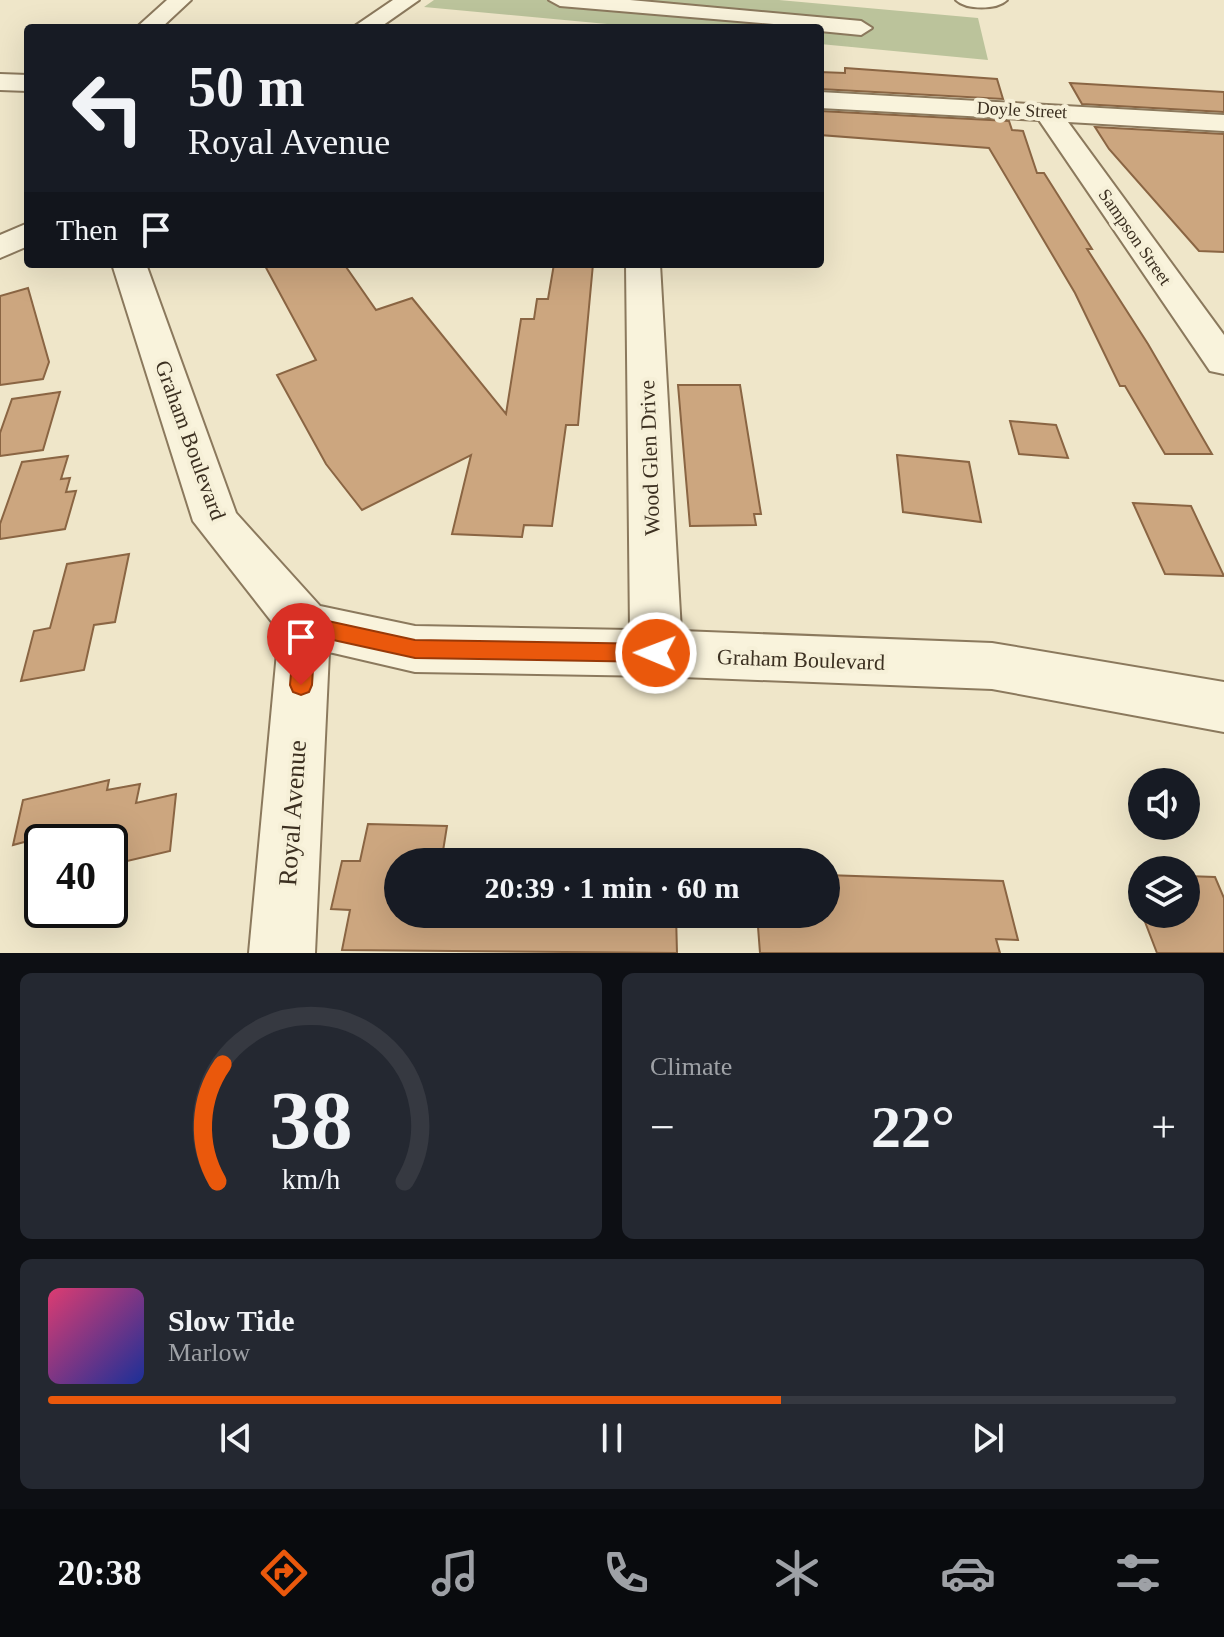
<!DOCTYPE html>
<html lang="en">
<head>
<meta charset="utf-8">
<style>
	body { margin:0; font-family:Georgia,serif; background:#242831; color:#f1f3f6; height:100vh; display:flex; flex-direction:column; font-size:30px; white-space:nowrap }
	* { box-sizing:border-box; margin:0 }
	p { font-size:26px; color:#9ea1a6 }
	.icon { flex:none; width:44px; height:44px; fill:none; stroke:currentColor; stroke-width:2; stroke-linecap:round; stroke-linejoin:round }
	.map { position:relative; height:953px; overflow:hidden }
	.drawer { display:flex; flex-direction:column; gap:20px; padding:20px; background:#0d0f14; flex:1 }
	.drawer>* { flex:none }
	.top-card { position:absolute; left:24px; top:24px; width:800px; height:244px; border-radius:8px; box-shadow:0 8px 32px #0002; background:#171b24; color:#f1f3f6; overflow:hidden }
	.tools { position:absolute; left:1128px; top:768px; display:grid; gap:16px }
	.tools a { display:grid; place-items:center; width:72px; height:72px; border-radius:50%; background:#171b24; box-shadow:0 8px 32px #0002; font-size:40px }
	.speed { position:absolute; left:24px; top:824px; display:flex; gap:16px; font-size:40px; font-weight:700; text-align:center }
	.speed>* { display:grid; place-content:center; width:104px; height:104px; border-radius:50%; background:#171b24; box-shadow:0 8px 32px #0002; line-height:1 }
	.speed .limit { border:4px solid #111; border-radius:12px; background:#fff; color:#111 }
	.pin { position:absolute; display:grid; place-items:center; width:68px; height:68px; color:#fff; margin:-82px -34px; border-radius:50% 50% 50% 0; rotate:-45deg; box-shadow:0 0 8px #0007 }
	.pin .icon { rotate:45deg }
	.me { position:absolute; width:88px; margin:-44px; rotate:271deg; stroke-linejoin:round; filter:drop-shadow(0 0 6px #0008) }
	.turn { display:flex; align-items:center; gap:28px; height:168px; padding:0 32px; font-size:36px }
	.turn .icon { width:104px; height:104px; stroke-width:2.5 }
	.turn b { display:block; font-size:56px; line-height:68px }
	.then { display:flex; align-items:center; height:76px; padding:0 32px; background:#0003; gap:16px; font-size:30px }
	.big { font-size:60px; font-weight:800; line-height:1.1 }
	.drawer .card { flex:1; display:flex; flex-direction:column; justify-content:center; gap:12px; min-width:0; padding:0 28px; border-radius:12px; background:#242831 }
	.drawer .dial { align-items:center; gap:0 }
	.dial svg { height:208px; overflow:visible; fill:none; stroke:#363941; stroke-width:7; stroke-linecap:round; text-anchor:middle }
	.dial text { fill:#f1f3f6; stroke:none }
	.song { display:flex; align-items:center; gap:24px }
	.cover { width:96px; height:96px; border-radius:12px; background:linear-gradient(135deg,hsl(340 70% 55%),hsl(230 70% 35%)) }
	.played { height:8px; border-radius:4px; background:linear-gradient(90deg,#ea580c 65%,#363941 65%) }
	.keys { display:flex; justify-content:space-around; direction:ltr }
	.heat { display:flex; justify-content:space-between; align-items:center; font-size:44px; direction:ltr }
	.drawer .tiles { flex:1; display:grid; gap:20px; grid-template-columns:1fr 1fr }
	.card:last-child { grid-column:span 2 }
	.trip { position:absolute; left:384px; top:848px; width:456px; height:80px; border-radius:40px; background:#171b24; box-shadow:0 8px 32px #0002; font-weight:800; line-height:80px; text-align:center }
	.dock { display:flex; height:128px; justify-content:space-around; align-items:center; background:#090b0e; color:#9ea1a6 }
	.dock .icon { width:56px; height:56px }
	.dock .active { color:#ea580c }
	.dock b { font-size:36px; color:#f1f3f6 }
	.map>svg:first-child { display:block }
</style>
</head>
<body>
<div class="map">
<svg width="1224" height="953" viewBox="0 0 1224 953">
	<rect width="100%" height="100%" fill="#efe6c9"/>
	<!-- cemetery -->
	<path fill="#bbc39b" d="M 434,0 L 779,0 L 978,18 L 988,60 L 820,44 L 820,28 L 650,28 L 424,7 Z"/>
	<!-- building -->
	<path fill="#cca67f" stroke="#8a6543" stroke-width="2" d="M 845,68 L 997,79 L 1003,99 L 820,89 L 820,72 L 845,73 Z
		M 1070,83 L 1224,92 L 1224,112 L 1082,104 Z
		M 820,111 L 1009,121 L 1012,130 L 1023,131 L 1037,173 L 1044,173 L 1092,249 L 1087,249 L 1148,344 L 1212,454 L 1165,454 L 1125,386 L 1120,386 L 1075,293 L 989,148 L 820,135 Z
		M 1095,127 L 1224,134 L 1224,252 L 1199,251 L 1109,149 Z
		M 264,264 L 344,264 L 376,310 L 412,298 L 506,414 L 521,319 L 534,319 L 537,299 L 548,299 L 554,264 L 593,264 L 578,425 L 566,425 L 552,526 L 524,525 L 522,537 L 452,534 L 471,455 L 362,510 L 326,464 L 277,375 L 316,360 Z
		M 28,288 L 49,362 L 43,379 L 0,385 L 0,296 Z
		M 678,385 L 740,385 L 761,514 L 754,514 L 756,525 L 690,526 Z
		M 60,392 L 43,450 L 0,456 L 0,433 L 12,399 Z
		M 1010,421 L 1056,425 L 1068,458 L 1019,454 Z
		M 897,455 L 969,462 L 981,522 L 903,512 Z
		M 68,456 L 61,479 L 70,478 L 66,492 L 76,491 L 65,529 L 0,539 L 0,524 L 22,462 Z
		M 1133,503 L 1191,506 L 1224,576 L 1165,574 Z
		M 129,554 L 115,622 L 94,625 L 84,670 L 21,681 L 34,631 L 50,628 L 67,564 Z
		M 109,780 L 107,790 L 140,784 L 136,803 L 176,794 L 170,851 L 110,865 L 110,842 L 28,841 L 13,845 L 23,800 Z
		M 368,824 L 447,826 L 443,851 L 676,857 L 676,862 L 398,862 L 398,914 L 676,914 L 677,953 L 342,950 L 350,910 L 331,909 L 342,861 L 360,861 Z
		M 752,857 L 824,859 L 825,862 L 752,862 Z
		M 826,872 L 826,875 L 1003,881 L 1018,940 L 996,939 L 1000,953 L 760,953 L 757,914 L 826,914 Z
		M 1186,876 L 1215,877 L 1224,898 L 1224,953 L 1157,953 L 1142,914 L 1186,914 Z"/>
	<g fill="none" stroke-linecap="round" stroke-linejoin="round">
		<!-- minor casing -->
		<g stroke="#8b795d" stroke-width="4">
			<path id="minor" d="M 167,0 L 191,0 L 161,28 L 136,28 Z
				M 393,0 L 419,0 L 379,28 L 352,28 Z
				M 549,0 L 630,0 L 861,21 L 872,28 L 861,35 L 820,31 L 820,28 L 560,6 Z
				M 956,0 L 1007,0 C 997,10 966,10 956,0 Z
				M 0,74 L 28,75 L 28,91 L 0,90 Z
				M 820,92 L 1224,115 L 1224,131 L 1068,122 L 1224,335 L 1224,374 L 1210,371 L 1039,120 L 820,108 Z
				M 28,223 L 28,246 L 0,258 L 0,235 Z
				M 112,264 L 146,264 L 236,513 L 320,606 L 415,626 L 630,630 L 626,264 L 660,264 L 681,631 L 992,643 L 1224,682 L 1224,732 L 992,689 L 656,676 L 415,672 L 329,652 L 315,953 L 249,953 L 279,631 L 193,521 Z"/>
		</g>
		<!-- minor -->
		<use href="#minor" fill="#f9f3dc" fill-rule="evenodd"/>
	</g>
	<!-- route -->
	<path fill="#ea580c" stroke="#983908" stroke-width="2" d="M 305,616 L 415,640 L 656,644 L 664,646 L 667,653 L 664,660 L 656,662 L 415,658 L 315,636 L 312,685 L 309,692 L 301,695 L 293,692 L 290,685 L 295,625 L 298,619 Z"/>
	<g text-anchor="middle" stroke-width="8" stroke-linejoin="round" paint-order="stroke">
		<!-- far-street labels -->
		<g font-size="18" fill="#3c3021" stroke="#f6f0d8">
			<text transform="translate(1022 110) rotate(3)" y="6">Doyle Street</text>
			<text transform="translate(1135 237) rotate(55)" y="6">Sampson Street</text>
		</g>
		<!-- street labels -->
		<g font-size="22" fill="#3c3021" stroke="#f6f0d8">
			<text transform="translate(191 440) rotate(70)" y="8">Graham Boulevard</text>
			<text transform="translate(649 458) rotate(-92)" y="8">Wood Glen Drive</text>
			<text transform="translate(801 659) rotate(2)" y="8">Graham Boulevard</text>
		</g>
		<!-- near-street labels -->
		<g font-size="26" fill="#3c3021" stroke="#f6f0d8">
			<text transform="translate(292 813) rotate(-86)" y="9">Royal Avenue</text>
		</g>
	</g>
</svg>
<div class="tools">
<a><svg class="icon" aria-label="sound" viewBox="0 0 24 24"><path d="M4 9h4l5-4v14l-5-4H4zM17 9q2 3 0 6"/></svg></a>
<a><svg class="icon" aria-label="layers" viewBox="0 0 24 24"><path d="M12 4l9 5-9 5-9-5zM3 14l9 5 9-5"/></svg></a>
</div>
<div class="speed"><div class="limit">40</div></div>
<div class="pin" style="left:301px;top:685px;background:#d93025"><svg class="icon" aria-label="arrive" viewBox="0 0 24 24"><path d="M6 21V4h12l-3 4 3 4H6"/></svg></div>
<svg class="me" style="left:656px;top:653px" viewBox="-20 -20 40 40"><circle r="17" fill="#ea580c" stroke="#fff" stroke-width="3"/><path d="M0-11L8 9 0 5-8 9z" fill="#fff"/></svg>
<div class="trip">20:39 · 1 min · 60 m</div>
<div class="top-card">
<div class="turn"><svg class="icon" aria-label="left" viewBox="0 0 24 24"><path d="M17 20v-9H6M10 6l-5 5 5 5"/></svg><div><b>50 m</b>Royal Avenue</div></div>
<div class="then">Then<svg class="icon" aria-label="arrive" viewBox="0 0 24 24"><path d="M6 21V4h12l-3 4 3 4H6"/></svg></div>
</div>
</div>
<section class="drawer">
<div class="tiles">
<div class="card dial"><svg viewBox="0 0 100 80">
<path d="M14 69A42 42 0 1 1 86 69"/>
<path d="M14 69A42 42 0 0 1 16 24" stroke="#ea580c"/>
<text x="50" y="56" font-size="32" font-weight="700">38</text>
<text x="50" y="72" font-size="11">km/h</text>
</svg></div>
<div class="card"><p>Climate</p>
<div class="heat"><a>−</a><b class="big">22°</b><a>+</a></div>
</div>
<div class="card">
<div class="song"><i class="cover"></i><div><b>Slow Tide</b><p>Marlow</p></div></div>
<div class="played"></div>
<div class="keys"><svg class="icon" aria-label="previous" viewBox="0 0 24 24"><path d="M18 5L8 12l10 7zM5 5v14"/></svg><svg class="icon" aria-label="pause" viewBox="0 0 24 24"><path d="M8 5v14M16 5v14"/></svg><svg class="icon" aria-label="next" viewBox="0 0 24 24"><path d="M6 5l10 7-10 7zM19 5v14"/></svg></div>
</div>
</div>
</section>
<nav class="dock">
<b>20:38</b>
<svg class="icon active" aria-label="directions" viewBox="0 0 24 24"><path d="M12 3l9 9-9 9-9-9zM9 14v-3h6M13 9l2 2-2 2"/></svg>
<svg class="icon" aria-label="music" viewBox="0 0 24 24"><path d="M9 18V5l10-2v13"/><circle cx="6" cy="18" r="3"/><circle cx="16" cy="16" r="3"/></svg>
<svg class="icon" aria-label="phone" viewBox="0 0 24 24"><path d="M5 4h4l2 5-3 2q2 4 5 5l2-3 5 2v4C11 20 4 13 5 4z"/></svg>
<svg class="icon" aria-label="climate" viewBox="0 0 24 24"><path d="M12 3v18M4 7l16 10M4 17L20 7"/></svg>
<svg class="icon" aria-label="car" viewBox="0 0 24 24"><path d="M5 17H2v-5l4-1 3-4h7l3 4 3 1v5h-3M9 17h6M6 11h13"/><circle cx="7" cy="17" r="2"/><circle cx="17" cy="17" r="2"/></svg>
<svg class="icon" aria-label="filters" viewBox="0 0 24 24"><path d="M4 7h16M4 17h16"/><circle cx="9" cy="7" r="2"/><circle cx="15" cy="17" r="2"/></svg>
</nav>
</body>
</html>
